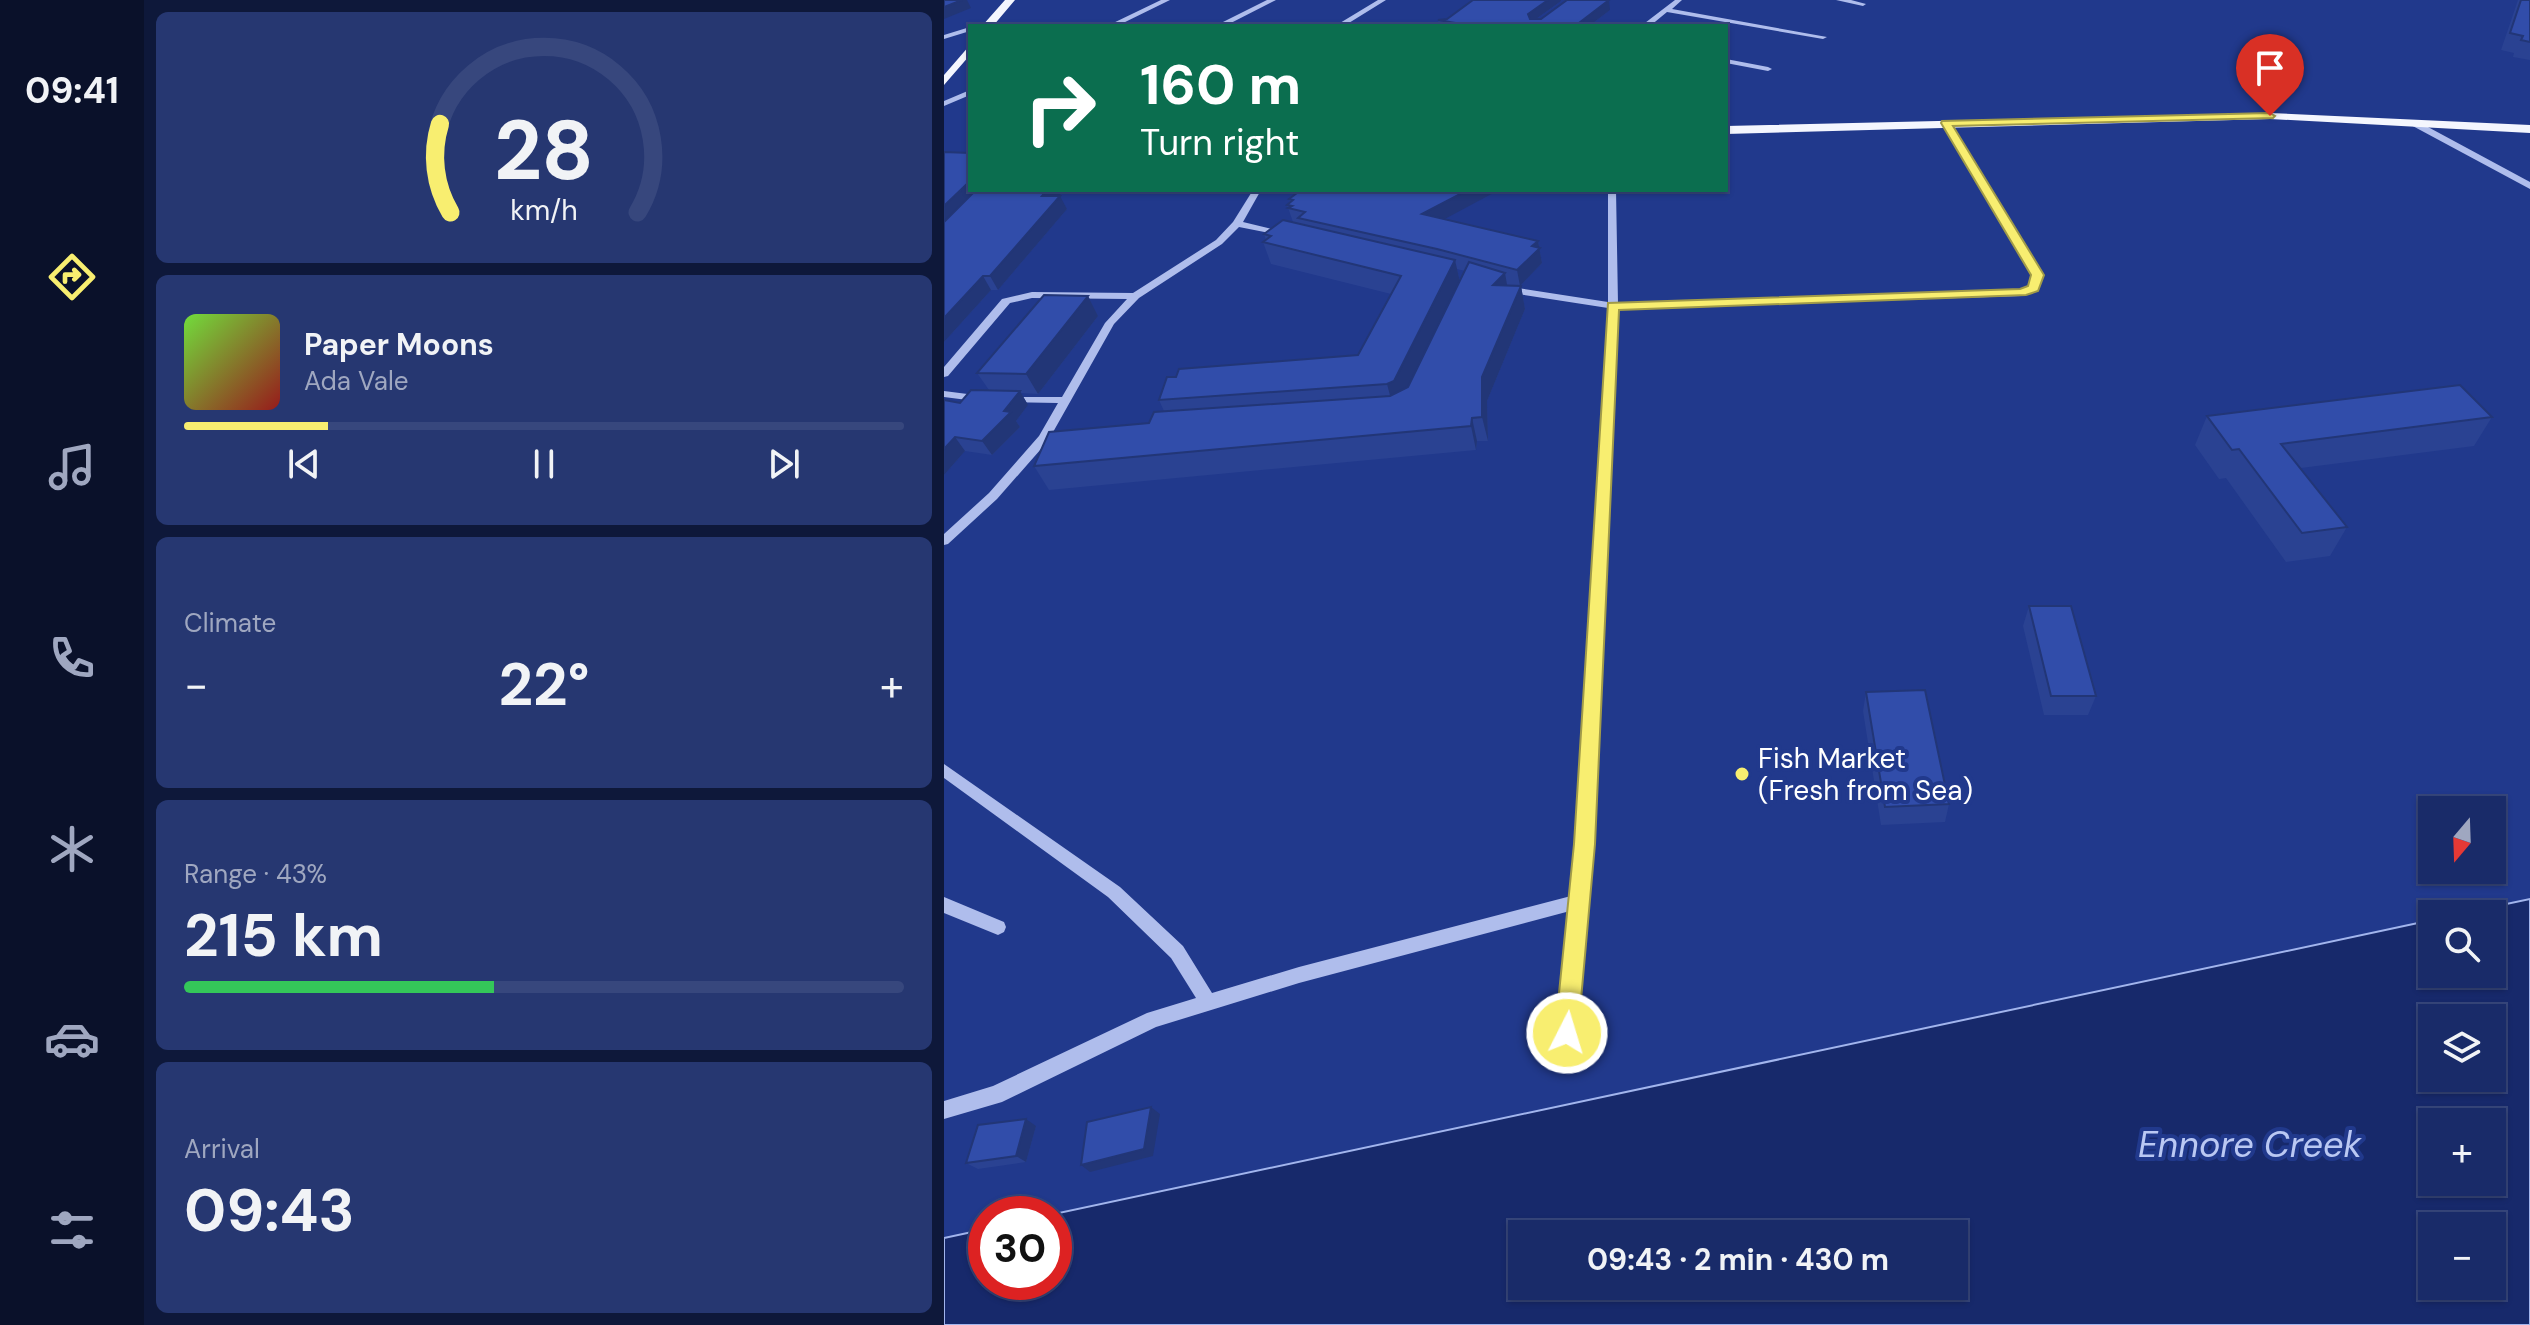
<!DOCTYPE html>
<html lang="en">
<head>
<meta charset="utf-8">
<style>
	body { margin:0; font-family:"DM Sans",sans-serif; background:#263771; color:#f1f3f6; height:100vh; display:flex; flex-direction:column; font-size:30px; white-space:nowrap }
	* { box-sizing:border-box; margin:0 }
	p { font-size:26px; color:#9fa7c0 }
	.icon { flex:none; width:44px; height:44px; fill:none; stroke:currentColor; stroke-width:2; stroke-linecap:round; stroke-linejoin:round }
	.map { position:relative; flex:1; overflow:hidden }
	.drawer { display:flex; flex-direction:column; gap:12px; padding:12px; background:#0e183a; width:800px }
	.drawer>* { flex:none }
	.guide { position:absolute; left:24px; top:24px; width:760px; height:168px; border-radius:0px; box-shadow:0 2px 6px #0004,0 0 0 2px #37477d; background:#0b6e4f; color:#fff; overflow:hidden }
	.needle { width:52px; rotate:199deg }
	.fabs { position:absolute; left:1474px; top:796px; display:grid; gap:16px }
	.fabs a { display:grid; place-items:center; width:88px; height:88px; border-radius:0px; background:#192b69; box-shadow:0 2px 6px #0004,0 0 0 2px #37477d; font-size:40px }
	.speed { position:absolute; left:24px; top:1196px; display:flex; gap:16px; font-size:40px; font-weight:700; text-align:center }
	.speed>* { display:grid; place-content:center; width:104px; height:104px; border-radius:50%; background:#192b69; box-shadow:0 2px 6px #0004,0 0 0 2px #37477d; line-height:1 }
	.speed .limit { border:12px solid #d22; background:#fff; color:#111 }
	.pin { position:absolute; display:grid; place-items:center; width:68px; height:68px; color:#fff; margin:-82px -34px; border-radius:50% 50% 50% 0; rotate:-45deg; box-shadow:0 0 8px #0007 }
	.pin .icon { rotate:45deg }
	.me { position:absolute; width:88px; margin:-44px; rotate:5deg; stroke-linejoin:round; filter:drop-shadow(0 0 6px #0008) }
	.turn { display:flex; align-items:center; gap:28px; height:168px; padding:0 40px; font-size:36px }
	.turn .icon { width:104px; height:104px; stroke-width:2.5 }
	.turn b { display:block; font-size:56px; line-height:68px }
	.big { font-size:60px; font-weight:700; line-height:1.1 }
	.drawer .tile { flex:1; display:flex; flex-direction:column; justify-content:center; gap:12px; min-width:0; padding:0 28px; border-radius:12px; background:#263771 }
	.drawer .dial { align-items:center; gap:0 }
	.dial svg { height:208px; overflow:visible; fill:none; stroke:#37477d; stroke-width:7; stroke-linecap:round; text-anchor:middle }
	.dial text { fill:#f1f3f6; stroke:none }
	.song { display:flex; align-items:center; gap:24px }
	.cover { width:96px; height:96px; border-radius:12px; background:linear-gradient(135deg,hsl(100 70% 55%),hsl(0 70% 35%)) }
	.played { height:8px; border-radius:4px; background:linear-gradient(90deg,#f8ee70 20%,#37477d 20%) }
	.keys { display:flex; justify-content:space-around; direction:ltr }
	.heat { display:flex; justify-content:space-between; align-items:center; font-size:44px; direction:ltr }
	.charge { height:12px; border-radius:6px; background:linear-gradient(90deg,#34c759 43%,#37477d 0) }
	.trip { position:absolute; left:564px; top:1220px; width:460px; height:80px; border-radius:0px; background:#192b69; box-shadow:0 2px 6px #0004,0 0 0 2px #37477d; font-weight:700; line-height:80px; text-align:center }
	main { display:flex; flex:1; min-height:0 }
	.tabs { display:flex; flex-direction:column; width:144px; justify-content:space-around; align-items:center; background:#0a112a; color:#9fa7c0 }
	.tabs .icon { width:56px; height:56px }
	.tabs .on { color:#f8ee70 }
	.tabs b { font-size:36px; color:#f1f3f6 }
	.map>svg:first-child { display:block }
</style>
</head>
<body>
<main>
<nav class="tabs">
<b>09:41</b>
<svg class="icon on" aria-label="directions" viewBox="0 0 24 24"><path d="M12 3l9 9-9 9-9-9zM9 14v-3h6M13 9l2 2-2 2"/></svg>
<svg class="icon" aria-label="music" viewBox="0 0 24 24"><path d="M9 18V5l10-2v13"/><circle cx="6" cy="18" r="3"/><circle cx="16" cy="16" r="3"/></svg>
<svg class="icon" aria-label="phone" viewBox="0 0 24 24"><path d="M5 4h4l2 5-3 2q2 4 5 5l2-3 5 2v4C11 20 4 13 5 4z"/></svg>
<svg class="icon" aria-label="climate" viewBox="0 0 24 24"><path d="M12 3v18M4 7l16 10M4 17L20 7"/></svg>
<svg class="icon" aria-label="car" viewBox="0 0 24 24"><path d="M5 17H2v-5l4-1 3-4h7l3 4 3 1v5h-3M9 17h6M6 11h13"/><circle cx="7" cy="17" r="2"/><circle cx="17" cy="17" r="2"/></svg>
<svg class="icon" aria-label="filters" viewBox="0 0 24 24"><path d="M4 7h16M4 17h16"/><circle cx="9" cy="7" r="2"/><circle cx="15" cy="17" r="2"/></svg>
</nav>
<section class="drawer">
<div class="tile dial"><svg viewBox="0 0 100 80">
<path d="M14 69A42 42 0 1 1 86 69"/>
<path d="M14 69A42 42 0 0 1 10 35" stroke="#f8ee70"/>
<text x="50" y="56" font-size="32" font-weight="700">28</text>
<text x="50" y="72" font-size="11">km/h</text>
</svg></div>
<div class="tile">
<div class="song"><i class="cover"></i><div><b>Paper Moons</b><p>Ada Vale</p></div></div>
<div class="played"></div>
<div class="keys"><svg class="icon" aria-label="previous" viewBox="0 0 24 24"><path d="M18 5L8 12l10 7zM5 5v14"/></svg><svg class="icon" aria-label="pause" viewBox="0 0 24 24"><path d="M8 5v14M16 5v14"/></svg><svg class="icon" aria-label="next" viewBox="0 0 24 24"><path d="M6 5l10 7-10 7zM19 5v14"/></svg></div>
</div>
<div class="tile"><p>Climate</p>
<div class="heat"><a>−</a><b class="big">22°</b><a>+</a></div>
</div>
<div class="tile"><p>Range · 43%</p><b class="big">215 km</b><div class="charge"></div></div>
<div class="tile"><p>Arrival</p><b class="big">09:43</b></div>
</section>
<div class="map">
<svg width="1586" height="1325" viewBox="0 0 1586 1325">
	<rect width="100%" height="100%" fill="#21398c"/>
	<!-- water -->
	<path fill="#17296b" stroke="#a2b5ed" stroke-width="2" fill-rule="evenodd" d="M 1586,899 L 1586,1325 L 0,1325 L 0,1238 L 42,1229 L 42,1282 L 110,1282 L 110,1214 L 1488,920 L 1488,974 L 1548,974 L 1548,914 L 1515,914 ZM 1488,1018 L 1548,1018 L 1548,1078 L 1488,1078 ZM 1488,1122 L 1548,1122 L 1548,1182 L 1488,1182 ZM 1548,1226 L 1548,1286 L 1488,1286 L 1488,1226 ZM 1010,1234 L 1010,1286 L 578,1286 L 578,1234 Z"/>
	<g fill="none" stroke-linecap="round" stroke-linejoin="round">
		<!-- minor -->
		<path fill="#afbdec" fill-rule="evenodd" d="M 217,0 L 226,0 L 173,26 L 163,26 Z
			M 323,0 L 332,0 L 281,26 L 271,26 Z
			M 434,0 L 442,0 L 400,26 L 391,26 Z
			M 731,0 L 738,0 L 728,9 L 883,37 L 879,39 L 723,12 L 706,26 L 697,26 Z
			M 892,0 L 907,0 L 922,4 L 919,6 Z
			M 26,27 L 26,31 L 0,39 L 0,35 Z
			M 782,59 L 824,67 L 828,69 L 824,71 L 782,63 Z
			M 26,90 L 26,95 L 0,106 L 0,101 Z
			M 1465,120 L 1471,120 L 1586,182 L 1586,189 L 1465,124 Z
			M 999,121 L 1006,123 L 1099,275 L 1094,290 L 1077,296 L 674,309 L 648,844 L 632,1033 L 629,1039 L 623,1042 L 617,1039 L 614,1033 L 626,911 L 355,983 L 212,1027 L 58,1102 L 0,1119 L 0,1101 L 49,1086 L 203,1013 L 252,998 L 227,958 L 164,897 L 0,778 L 0,764 L 176,887 L 239,946 L 268,993 L 355,967 L 627,896 L 664,308 L 561,292 L 556,289 L 561,286 L 664,302 L 664,190 L 672,190 L 674,303 L 1076,290 L 1086,286 L 1089,275 L 998,123 Z
			M 309,190 L 317,190 L 299,222 L 345,233 L 345,237 L 295,227 L 278,244 L 195,298 L 170,324 L 104,441 L 53,499 L 4,544 L 0,545 L 0,534 L 45,493 L 95,436 L 114,403 L 64,402 L 58,399 L 60,397 L 118,397 L 161,323 L 183,299 L 88,298 L 66,303 L 4,376 L 0,377 L 0,367 L 58,299 L 88,292 L 189,293 L 272,240 L 289,222 Z
			M 0,391 L 39,396 L 45,399 L 39,402 L 0,397 Z
			M 0,897 L 60,922 L 62,927 L 60,932 L 54,935 L 0,913 Z"/>
		<!-- major -->
		<path fill="#f4f6fe" fill-rule="evenodd" d="M 61,0 L 71,0 L 49,26 L 38,26 Z
			M 26,45 L 26,55 L 0,85 L 0,75 Z
			M 1326,113 L 1586,125 L 1586,133 L 1326,119 L 782,134 L 782,126 Z"/>
	</g>
	<!-- wall -->
	<path fill="#2a4292" fill-rule="evenodd" d="M 529,0 L 617,0 L 617,1 L 592,19 L 666,10 L 645,26 L 495,26 L 494,20 L 503,19 Z
		M 1574,0 L 1586,0 L 1586,60 L 1569,57 L 1570,53 L 1557,50 Z
		M 26,190 L 120,190 L 115,196 L 123,209 L 54,290 L 47,290 L 0,342 Z
		M 345,199 L 500,219 L 594,241 L 598,263 L 576,286 L 577,286 L 581,309 L 543,401 L 544,441 L 533,441 L 532,450 L 105,490 L 90,466 L 205,423 L 220,411 L 215,400 L 414,355 L 447,294 L 327,264 L 319,242 L 322,240 L 320,234 L 349,222 L 343,205 L 346,202 ZM 513,269 L 521,271 L 516,282 Z
		M 144,296 L 154,316 L 94,394 L 77,393 L 84,405 L 72,421 L 76,427 L 48,455 L 21,451 L 0,475 L 0,400 L 16,403 L 45,390 L 33,373 Z
		M 1263,416 L 1548,417 L 1530,446 L 1357,468 L 1403,527 L 1386,556 L 1342,562 L 1282,478 L 1275,479 L 1251,445 Z
		M 1085,606 L 1152,696 L 1144,715 L 1100,715 L 1079,626 Z
		M 922,692 L 1005,804 L 1001,822 L 937,825 L 919,711 Z
		M 92,1126 L 82,1162 L 34,1169 L 22,1163 Z"/>
	<!-- shaded-wall -->
	<path fill="#223677" d="M 18,0 L 23,0 L 27,8 L 0,19 L 0,7 Z
		M 604,0 L 617,0 L 617,1 L 585,24 L 584,14 Z
		M 665,0 L 666,10 L 645,26 L 631,26 Z
		M 26,181 L 26,190 L 38,190 L 0,227 L 0,206 Z
		M 103,190 L 120,190 L 110,203 L 116,196 L 123,209 L 54,290 L 46,276 Z
		M 524,190 L 555,190 L 482,229 L 478,214 Z
		M 594,241 L 598,263 L 576,286 L 573,270 L 588,246 Z
		M 511,260 L 516,282 L 457,404 L 449,407 L 443,384 Z
		M 561,273 L 565,296 L 549,285 Z
		M 39,276 L 47,290 L 0,342 L 0,318 Z
		M 577,286 L 581,309 L 543,401 L 544,441 L 538,417 L 538,377 Z
		M 144,296 L 154,316 L 94,394 L 82,374 Z
		M 76,391 L 84,405 L 72,421 L 76,427 L 48,455 L 38,441 Z
		M 528,418 L 533,441 L 532,450 L 527,426 Z
		M 11,437 L 21,451 L 0,475 L 0,449 Z
		M 207,1107 L 216,1114 L 209,1156 L 146,1172 L 137,1165 Z
		M 82,1119 L 92,1126 L 82,1162 L 72,1156 Z"/>
	<!-- building -->
	<path fill="#314daa" stroke="#223677" stroke-width="2" d="M 0,0 L 18,0 L 0,7 Z
		M 529,0 L 604,0 L 584,14 L 586,19 L 597,19 L 623,0 L 665,0 L 631,26 L 529,26 L 494,20 L 503,19 Z
		M 1577,0 L 1586,0 L 1586,42 L 1577,40 L 1579,36 L 1566,33 Z
		M 0,152 L 26,153 L 26,181 L 0,206 Z
		M 32,190 L 103,190 L 98,196 L 116,196 L 46,276 L 39,276 L 0,318 L 0,222 Z
		M 357,190 L 524,190 L 478,214 L 594,241 L 588,246 L 596,248 L 573,270 L 493,249 L 354,218 L 361,212 L 344,208 L 348,206 L 343,205 L 349,200 L 345,199 Z
		M 339,220 L 511,260 L 450,381 L 443,384 L 215,400 L 223,377 L 232,377 L 235,369 L 414,355 L 457,276 L 319,242 L 327,236 L 320,234 Z
		M 525,262 L 561,273 L 549,285 L 577,286 L 538,377 L 538,417 L 528,418 L 527,426 L 90,466 L 105,432 L 205,423 L 210,412 L 446,396 L 464,387 Z
		M 100,295 L 144,296 L 82,374 L 33,373 Z
		M 1516,385 L 1548,417 L 1337,444 L 1403,527 L 1358,533 L 1295,449 L 1288,450 L 1263,416 Z
		M 27,390 L 76,391 L 60,411 L 67,412 L 38,441 L 11,437 L 0,449 L 0,400 L 16,403 Z
		M 1085,606 L 1127,606 L 1152,696 L 1107,696 Z
		M 981,690 L 1005,804 L 941,807 L 922,692 Z
		M 207,1107 L 200,1149 L 137,1165 L 143,1122 Z
		M 82,1119 L 72,1156 L 22,1163 L 34,1125 Z"/>
	<!-- route -->
	<path fill="#f8ee70" stroke="#a19b49" stroke-width="2" d="M 1326,113 L 1331,116 L 1329,118 L 1009,126 L 1100,275 L 1094,291 L 1082,295 L 675,310 L 651,844 L 634,1033 L 631,1041 L 623,1045 L 614,1041 L 611,1033 L 630,844 L 664,303 L 1076,289 L 1084,286 L 1087,275 L 997,123 L 998,121 Z"/>
	<!-- markers -->
	<circle fill="#f8ee70" stroke="#21398c" stroke-width="3" cx="798" cy="774" r="8"/>
	<g text-anchor="middle" stroke-width="8" stroke-linejoin="round" paint-order="stroke">
		<!-- poi labels -->
		<g font-size="28" fill="#fff" stroke="#21398c" text-anchor="start">
			<text x="814" y="768">Fish Market<tspan x="814" dy="32">(Fresh from Sea)</tspan></text>
		</g>
		<!-- near-water labels -->
		<g font-size="36" font-style="italic" fill="#bac8f3" stroke="#21398c">
			<text x="1306" y="1157">Ennore Creek</text>
		</g>
	</g>
</svg>
<div class="fabs">
<a><svg class="needle" viewBox="-14 -14 28 28"><path d="M0-13l5 13h-10z" fill="#e53935"/><path d="M0 13l5-13h-10z" fill="#9fa7c0"/></svg></a>
<a><svg class="icon" aria-label="search" viewBox="0 0 24 24"><circle cx="10" cy="10" r="6"/><path d="M15 15l6 6"/></svg></a>
<a><svg class="icon" aria-label="layers" viewBox="0 0 24 24"><path d="M12 4l9 5-9 5-9-5zM3 14l9 5 9-5"/></svg></a>
<a>+</a>
<a>−</a>
</div>
<div class="speed"><div class="limit">30</div></div>
<div class="pin" style="left:1326px;top:116px;background:#d93025"><svg class="icon" aria-label="arrive" viewBox="0 0 24 24"><path d="M6 21V4h12l-3 4 3 4H6"/></svg></div>
<svg class="me" style="left:623px;top:1033px" viewBox="-20 -20 40 40"><circle r="17" fill="#f8ee70" stroke="#fff" stroke-width="3"/><path d="M0-11L8 9 0 5-8 9z" fill="#fff"/></svg>
<div class="trip">09:43 · 2 min · 430 m</div>
<div class="guide">
<div class="turn"><svg class="icon" aria-label="right" viewBox="0 0 24 24"><path d="M7 20v-9h11M14 6l5 5-5 5"/></svg><div><b>160 m</b>Turn right</div></div>
</div>
</div>
</main>
</body>
</html>
